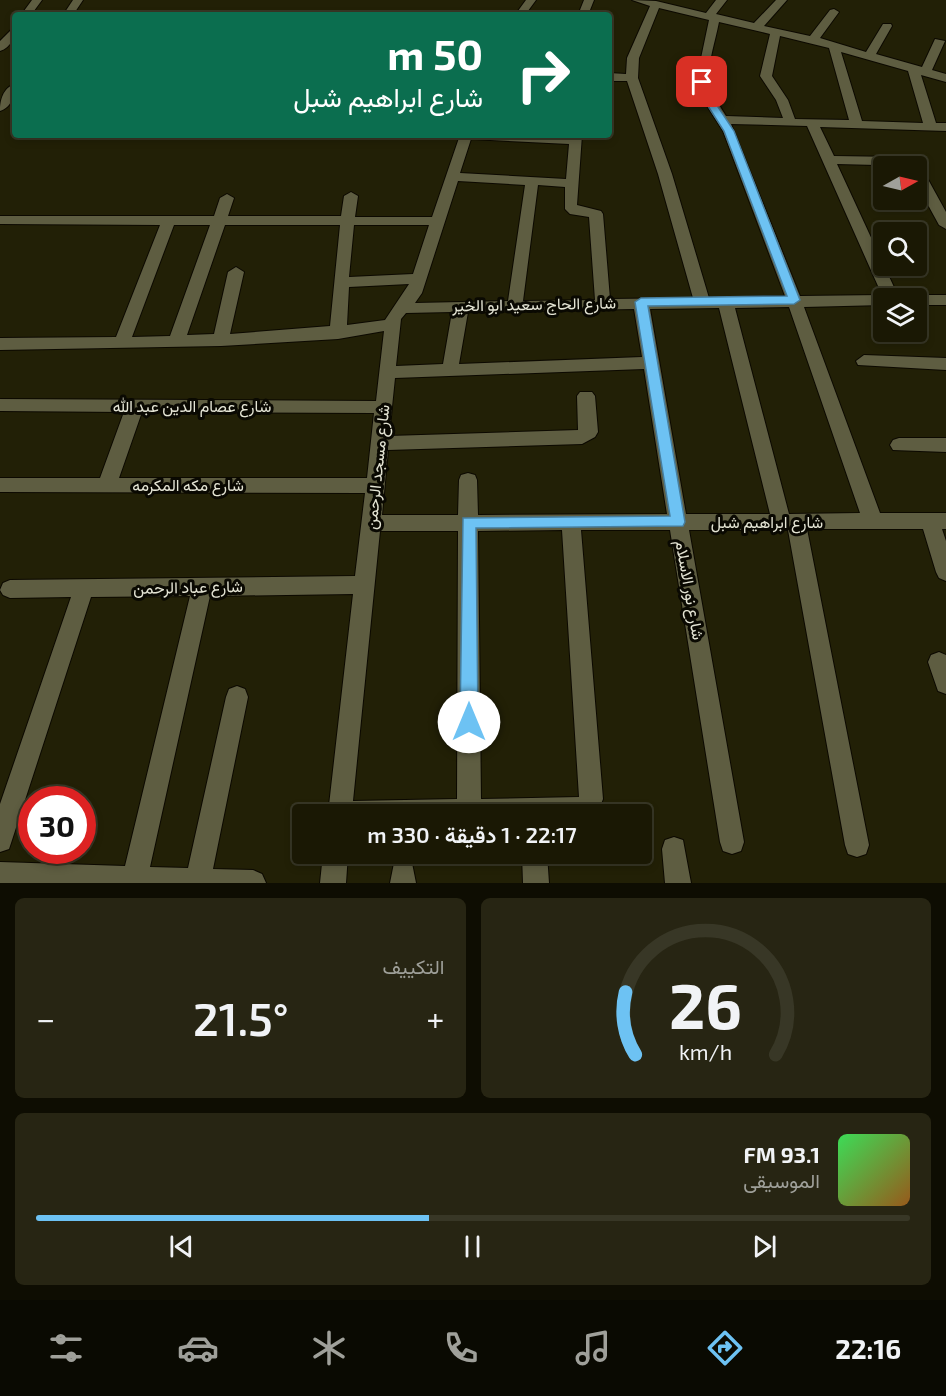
<!DOCTYPE html>
<html lang="ar">
<head>
<meta charset="utf-8">
<style>
	body { margin:0; font-family:"Exo 2",Vazirmatn,sans-serif; background:#272513; color:#f1f3f6; direction:rtl; height:100vh; display:flex; flex-direction:column; font-size:22px; white-space:nowrap }
	* { box-sizing:border-box; margin:0 }
	p { font-size:20px; color:#9fa09a }
	.icon { flex:none; width:33px; height:33px; fill:none; stroke:currentColor; stroke-width:2; stroke-linecap:round; stroke-linejoin:round }
	.map { position:relative; height:883px; overflow:hidden; direction:ltr }
	.details { display:flex; flex-direction:column; gap:15px; padding:15px; background:#0e0d02; flex:1 }
	.details>* { flex:none }
	.top-card { position:absolute; left:12px; top:12px; width:600px; height:126px; border-radius:6px; box-shadow:0 3px 9px #0003,0 0 0 2px #383726; direction:rtl; background:#0b6e4f; color:#fff; overflow:hidden }
	.needle { width:39px; rotate:82deg }
	.controls { position:absolute; left:873px; top:156px; display:grid; gap:12px }
	.controls a { display:grid; place-items:center; width:54px; height:54px; border-radius:6px; background:#1a1804; box-shadow:0 3px 9px #0003,0 0 0 2px #383726; font-size:30px }
	.speed { position:absolute; left:18px; top:786px; display:flex; gap:12px; font-size:30px; font-weight:700; text-align:center }
	.speed>* { display:grid; place-content:center; width:78px; height:78px; border-radius:50%; background:#1a1804; box-shadow:0 3px 9px #0003,0 0 0 2px #383726; line-height:1 }
	.speed .limit { border:9px solid #d22; background:#fff; color:#111 }
	.pin { position:absolute; display:grid; place-items:center; width:51px; height:51px; color:#fff; margin:-26px; border-radius:12px; box-shadow:0 3px 9px #0006 }
	.me { position:absolute; width:66px; margin:-33px; rotate:0deg; stroke-linejoin:round; filter:drop-shadow(0 0 4px #0008) }
	.turn { display:flex; align-items:center; gap:21px; height:126px; padding:0 30px; font-size:27px }
	.turn .icon { width:78px; height:78px; stroke-width:2.5 }
	.turn b { display:block; font-size:42px; line-height:51px }
	.big { font-size:45px; font-weight:600; line-height:1.1 }
	.details .widget { flex:1; display:flex; flex-direction:column; justify-content:center; gap:9px; min-width:0; padding:0 21px; border-radius:9px; background:#272513 }
	.details .dial { align-items:center; gap:0 }
	.dial svg { height:156px; overflow:visible; fill:none; stroke:#383726; stroke-width:7; stroke-linecap:round; text-anchor:middle }
	.dial text { fill:#f1f3f6; stroke:none }
	.song { display:flex; align-items:center; gap:18px }
	.cover { width:72px; height:72px; border-radius:9px; background:linear-gradient(135deg,hsl(130 70% 55%),hsl(30 70% 35%)) }
	.played { height:6px; border-radius:3px; background:linear-gradient(90deg,#6dc2f3 45%,#383726 45%) }
	.keys { display:flex; justify-content:space-around; direction:ltr }
	.heat { display:flex; justify-content:space-between; align-items:center; font-size:33px; direction:ltr }
	.details .tiles { flex:1; display:grid; gap:15px; grid-template-columns:1fr 1fr }
	.widget:last-child { grid-column:span 2 }
	.trip { position:absolute; left:292px; top:804px; width:360px; height:60px; border-radius:6px; background:#1a1804; box-shadow:0 3px 9px #0003,0 0 0 2px #383726; font-weight:600; line-height:60px; text-align:center; direction:rtl }
	.tabs { display:flex; height:96px; justify-content:space-around; align-items:center; background:#0a0a02; color:#9fa09a }
	.tabs .icon { width:42px; height:42px }
	.tabs .active { color:#6dc2f3 }
	.tabs b { font-size:27px; color:#f1f3f6 }
	.map>svg:first-child { display:block }
</style>
</head>
<body>
<div class="map">
<svg width="946" height="883" viewBox="0 0 946 883">
	<rect width="100%" height="100%" fill="#222006"/>
	<g fill="none" stroke-linecap="round" stroke-linejoin="round">
		<!-- minor casing -->
		<g stroke="#0c0900" stroke-width="2">
			<path id="minor" d="M 32,0 L 42,0 L 31,15 L 21,15 Z
				M 73,0 L 83,0 L 73,15 L 63,15 Z
				M 526,0 L 536,0 L 525,15 L 515,15 Z
				M 584,0 L 594,0 L 588,15 L 578,15 Z
				M 632,0 L 656,1 L 706,13 L 716,0 L 727,0 L 716,14 L 754,23 L 776,0 L 787,0 L 764,26 L 810,36 L 830,10 L 834,9 L 839,12 L 820,38 L 866,52 L 883,24 L 891,24 L 892,26 L 876,54 L 922,67 L 935,39 L 945,41 L 932,70 L 946,74 L 946,82 L 921,75 L 936,123 L 946,123 L 946,131 L 820,127 L 834,156 L 898,157 L 919,163 L 946,212 L 946,229 L 939,225 L 916,183 L 916,166 L 837,164 L 899,298 L 884,298 L 884,305 L 804,307 L 880,513 L 946,513 L 946,529 L 942,529 L 946,541 L 946,581 L 939,578 L 936,572 L 923,529 L 807,529 L 869,845 L 866,854 L 857,857 L 848,854 L 845,845 L 788,530 L 689,530 L 744,842 L 741,851 L 732,854 L 723,851 L 720,842 L 670,530 L 581,530 L 603,799 L 597,814 L 328,814 L 353,594 L 210,596 L 150,867 L 188,868 L 226,697 L 229,689 L 237,686 L 245,689 L 248,697 L 213,869 L 253,870 L 262,874 L 266,883 L 0,883 L 0,862 L 125,866 L 190,596 L 91,597 L 12,840 L 9,849 L 0,852 L 0,804 L 71,597 L 10,598 L 3,595 L 0,590 L 3,583 L 10,580 L 355,576 L 365,493 L 0,492 L 0,478 L 100,478 L 124,412 L 0,411 L 0,399 L 376,401 L 384,331 L 338,339 L 221,346 L 0,350 L 0,338 L 116,337 L 160,225 L 0,224 L 0,216 L 214,216 L 220,198 L 227,194 L 234,198 L 228,216 L 341,216 L 344,196 L 351,192 L 358,196 L 355,217 L 432,217 L 460,135 L 582,135 L 577,205 L 601,211 L 603,214 L 610,299 L 693,298 L 658,174 L 627,81 L 609,81 L 609,73 L 626,74 L 627,58 L 650,6 ZM 659,8 L 709,20 L 696,82 L 700,95 L 723,131 L 785,296 L 709,298 L 672,174 L 638,78 L 639,58 ZM 719,22 L 770,34 L 760,76 L 776,100 L 783,118 L 726,116 C 700,76 710,66 719,22 ZM 780,36 L 829,48 L 849,120 L 795,119 L 788,100 L 772,76 ZM 841,52 L 908,71 L 923,123 L 862,121 ZM 731,124 L 807,126 L 882,295 L 800,296 ZM 471,139 L 569,144 L 566,179 L 460,173 ZM 458,181 L 525,185 L 508,301 L 415,303 L 422,293 ZM 538,185 L 565,187 L 565,209 L 570,214 L 589,217 L 595,300 L 523,301 ZM 174,225 L 210,225 L 170,336 L 132,337 ZM 225,225 L 340,225 L 330,326 L 230,334 L 244,272 L 236,267 L 228,272 L 214,334 L 187,335 ZM 354,225 L 429,225 L 413,274 L 349,277 ZM 409,284 L 385,320 L 347,325 L 349,287 ZM 789,307 L 860,513 L 789,514 L 735,308 ZM 719,308 L 770,514 L 686,514 L 650,309 ZM 634,309 L 642,357 L 459,364 L 468,312 ZM 452,312 L 443,364 L 396,366 L 401,319 L 406,313 ZM 644,369 L 667,514 L 478,515 L 477,480 L 475,475 L 468,473 L 461,475 L 459,480 L 458,515 L 382,515 L 388,450 L 582,444 L 595,437 L 598,432 L 595,396 L 592,392 L 580,392 L 577,396 L 578,430 L 389,436 L 395,378 ZM 142,412 L 374,413 L 367,478 L 119,478 ZM 562,530 L 579,797 L 481,799 L 478,531 ZM 380,531 L 458,531 L 457,799 L 353,801 Z
				M 15,26 C 15,36 11,48 0,51 L 0,41 Z
				M 15,84 C 15,95 12,107 0,111 C 0,100 3,88 15,84 Z
				M 916,295 L 946,295 L 946,305 L 916,305 L 916,298 L 909,298 Z
				M 864,355 L 946,358 L 946,370 L 858,365 L 856,361 Z
				M 899,438 L 946,438 L 946,452 L 893,450 L 890,445 L 893,440 Z
				M 939,652 L 946,655 L 946,694 L 938,691 L 928,662 L 931,655 Z
				M 674,837 L 683,840 L 691,883 L 665,883 L 662,849 L 665,840 Z
				M 323,854 L 348,854 L 346,883 L 320,883 Z
				M 522,854 L 547,854 L 549,883 L 523,883 Z
				M 403,859 L 412,863 L 416,883 L 390,883 L 394,863 Z"/>
		</g>
		<!-- minor -->
		<use href="#minor" fill="#5e5d41" fill-rule="evenodd"/>
	</g>
	<!-- route -->
	<path fill="#6dc2f3" stroke="#477e9e" stroke-width="1.5" d="M 702,79 L 707,82 L 710,95 L 734,131 L 800,300 L 794,304 L 648,306 L 685,522 L 683,526 L 476,528 L 478,722 L 475,728 L 469,730 L 463,728 L 460,722 L 463,518 L 670,516 L 635,302 L 641,298 L 787,296 L 724,131 L 701,95 L 698,82 Z"/>
	<g text-anchor="middle" stroke-width="6" stroke-linejoin="round" paint-order="stroke">
		<!-- street labels -->
		<g font-size="16" fill="#e4e4d4" stroke="#0a0902">
			<text transform="translate(534 304) rotate(-1)" y="6">شارع الحاج سعيد ابو الخير</text>
			<text x="192" y="412">شارع عصام الدين عبد الله</text>
			<text transform="translate(377 467) rotate(-84)" y="6">شارع مسجد الرحمن</text>
			<text x="188" y="491">شارع مكه المكرمه</text>
			<text x="767" y="528">شارع ابراهيم شبل</text>
			<text transform="translate(188 587) rotate(-1)" y="6">شارع عباد الرحمن</text>
			<text transform="translate(690 590) rotate(80)" y="6">شارع نور الاسلام</text>
		</g>
	</g>
</svg>
<div class="controls">
<a><svg class="needle" viewBox="-14 -14 28 28"><path d="M0-13l5 13h-10z" fill="#e53935"/><path d="M0 13l5-13h-10z" fill="#9fa09a"/></svg></a>
<a><svg class="icon" aria-label="search" viewBox="0 0 24 24"><circle cx="10" cy="10" r="6"/><path d="M15 15l6 6"/></svg></a>
<a><svg class="icon" aria-label="layers" viewBox="0 0 24 24"><path d="M12 4l9 5-9 5-9-5zM3 14l9 5 9-5"/></svg></a>
</div>
<div class="speed"><div class="limit">30</div></div>
<div class="pin" style="left:702px;top:82px;background:#d93025"><svg class="icon" aria-label="arrive" viewBox="0 0 24 24"><path d="M6 21V4h12l-3 4 3 4H6"/></svg></div>
<svg class="me" style="left:469px;top:722px" viewBox="-20 -20 40 40"><circle r="19" fill="#fff"/><path d="M0-13L10 11 0 6-10 11z" fill="#6dc2f3"/></svg>
<div class="trip">22:17 · 1 دقيقة · 330 m</div>
<div class="top-card">
<div class="turn"><svg class="icon" aria-label="right" viewBox="0 0 24 24"><path d="M7 20v-9h11M14 6l5 5-5 5"/></svg><div><b>50 m</b>شارع ابراهيم شبل</div></div>
</div>
</div>
<section class="details">
<div class="tiles">
<div class="widget dial"><svg viewBox="0 0 100 80">
<path d="M14 69A42 42 0 1 1 86 69"/>
<path d="M14 69A42 42 0 0 1 9 37" stroke="#6dc2f3"/>
<text x="50" y="56" font-size="32" font-weight="700">26</text>
<text x="50" y="72" font-size="11">km/h</text>
</svg></div>
<div class="widget"><p>التكييف</p>
<div class="heat"><a>−</a><b class="big">21.5°</b><a>+</a></div>
</div>
<div class="widget">
<div class="song"><i class="cover"></i><div><b>93.1 FM</b><p>الموسيقى</p></div></div>
<div class="played"></div>
<div class="keys"><svg class="icon" aria-label="previous" viewBox="0 0 24 24"><path d="M18 5L8 12l10 7zM5 5v14"/></svg><svg class="icon" aria-label="pause" viewBox="0 0 24 24"><path d="M8 5v14M16 5v14"/></svg><svg class="icon" aria-label="next" viewBox="0 0 24 24"><path d="M6 5l10 7-10 7zM19 5v14"/></svg></div>
</div>
</div>
</section>
<nav class="tabs">
<b>22:16</b>
<svg class="icon active" aria-label="directions" viewBox="0 0 24 24"><path d="M12 3l9 9-9 9-9-9zM9 14v-3h6M13 9l2 2-2 2"/></svg>
<svg class="icon" aria-label="music" viewBox="0 0 24 24"><path d="M9 18V5l10-2v13"/><circle cx="6" cy="18" r="3"/><circle cx="16" cy="16" r="3"/></svg>
<svg class="icon" aria-label="phone" viewBox="0 0 24 24"><path d="M5 4h4l2 5-3 2q2 4 5 5l2-3 5 2v4C11 20 4 13 5 4z"/></svg>
<svg class="icon" aria-label="climate" viewBox="0 0 24 24"><path d="M12 3v18M4 7l16 10M4 17L20 7"/></svg>
<svg class="icon" aria-label="car" viewBox="0 0 24 24"><path d="M5 17H2v-5l4-1 3-4h7l3 4 3 1v5h-3M9 17h6M6 11h13"/><circle cx="7" cy="17" r="2"/><circle cx="17" cy="17" r="2"/></svg>
<svg class="icon" aria-label="filters" viewBox="0 0 24 24"><path d="M4 7h16M4 17h16"/><circle cx="9" cy="7" r="2"/><circle cx="15" cy="17" r="2"/></svg>
</nav>
</body>
</html>
